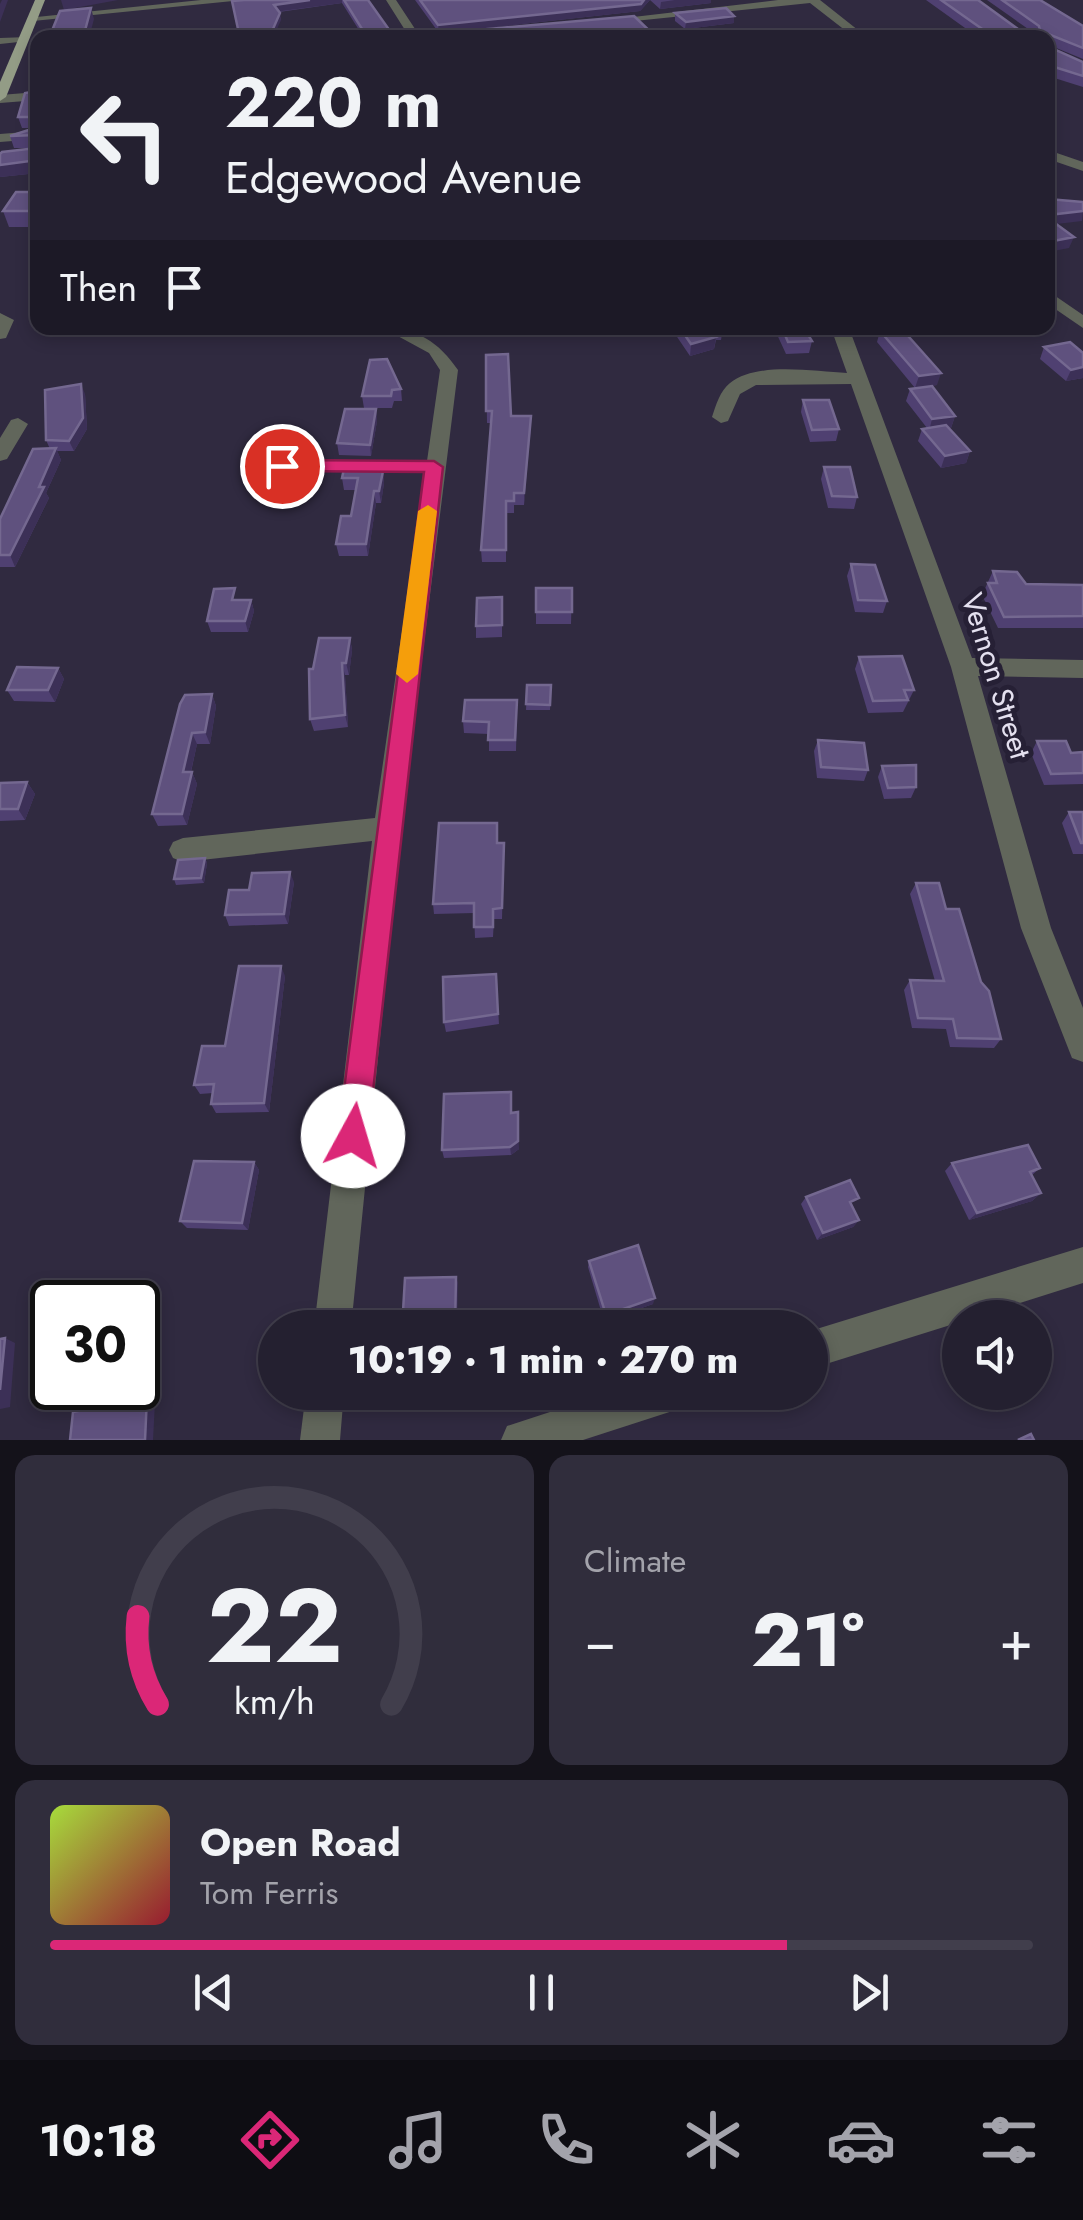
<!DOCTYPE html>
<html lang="en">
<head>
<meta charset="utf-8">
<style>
	body { margin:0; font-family:Jost,sans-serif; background:#302d3c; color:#f1f3f6; height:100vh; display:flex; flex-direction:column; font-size:38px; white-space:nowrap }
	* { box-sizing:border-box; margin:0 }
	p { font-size:32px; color:#a3a3ab }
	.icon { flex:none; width:55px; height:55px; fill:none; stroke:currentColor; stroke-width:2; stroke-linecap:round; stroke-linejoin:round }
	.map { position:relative; height:1440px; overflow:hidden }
	.drawer { display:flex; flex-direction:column; gap:15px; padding:15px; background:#14121a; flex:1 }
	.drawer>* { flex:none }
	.hud { position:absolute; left:30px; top:30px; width:1025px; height:305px; border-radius:20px; box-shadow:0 5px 15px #0003,0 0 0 2px #413e4c; background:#242030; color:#f1f3f6; overflow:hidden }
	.buttons { position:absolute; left:942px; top:1300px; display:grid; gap:20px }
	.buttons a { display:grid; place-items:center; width:110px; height:110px; border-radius:50%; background:#242030; box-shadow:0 5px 15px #0003,0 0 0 2px #413e4c; font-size:50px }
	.speed { position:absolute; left:30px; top:1280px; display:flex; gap:20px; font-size:50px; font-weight:700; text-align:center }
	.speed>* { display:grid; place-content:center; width:130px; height:130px; border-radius:50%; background:#242030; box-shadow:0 5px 15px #0003,0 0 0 2px #413e4c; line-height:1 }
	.speed .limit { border:5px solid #111; border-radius:15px; background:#fff; color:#111 }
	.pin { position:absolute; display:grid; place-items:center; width:85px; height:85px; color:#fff; margin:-42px; border:5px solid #fff; border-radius:50%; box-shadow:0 2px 10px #0007 }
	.me { position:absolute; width:110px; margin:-55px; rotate:6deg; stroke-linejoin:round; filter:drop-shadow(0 0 8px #0008) }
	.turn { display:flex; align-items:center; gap:35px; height:210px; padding:0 30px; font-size:45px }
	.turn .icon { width:130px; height:130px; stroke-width:2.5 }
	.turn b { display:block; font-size:70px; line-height:85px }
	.then { display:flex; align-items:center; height:95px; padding:0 30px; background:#0003; gap:20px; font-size:38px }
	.big { font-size:75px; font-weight:800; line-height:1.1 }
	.drawer .tile { flex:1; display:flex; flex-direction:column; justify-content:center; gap:15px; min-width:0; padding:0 35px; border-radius:20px; background:#302d3c }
	.drawer .dial { align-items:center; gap:0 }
	.dial svg { height:260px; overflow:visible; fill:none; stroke:#413e4c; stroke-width:7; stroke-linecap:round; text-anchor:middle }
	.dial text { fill:#f1f3f6; stroke:none }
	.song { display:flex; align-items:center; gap:30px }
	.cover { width:120px; height:120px; border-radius:15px; background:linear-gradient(135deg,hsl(80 70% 55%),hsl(350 70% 35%)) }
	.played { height:10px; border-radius:5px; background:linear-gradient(90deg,#db2777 75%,#413e4c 75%) }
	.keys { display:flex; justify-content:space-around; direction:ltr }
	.heat { display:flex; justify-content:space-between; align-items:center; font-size:55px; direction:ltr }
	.drawer .tiles { flex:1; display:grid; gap:15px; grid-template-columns:1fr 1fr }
	.tile:last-child { grid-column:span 2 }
	.trip { position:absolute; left:258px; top:1310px; width:570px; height:100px; border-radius:50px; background:#242030; box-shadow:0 5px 15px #0003,0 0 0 2px #413e4c; font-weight:800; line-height:100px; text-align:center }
	.menu { display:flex; height:160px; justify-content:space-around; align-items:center; background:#0e0d13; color:#a3a3ab }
	.menu .icon { width:70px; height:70px }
	.menu .selected { color:#db2777 }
	.menu b { font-size:45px; color:#f1f3f6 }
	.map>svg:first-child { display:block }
</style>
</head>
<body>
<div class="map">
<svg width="1083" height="1440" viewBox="0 0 1083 1440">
	<rect width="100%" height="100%" fill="#302a40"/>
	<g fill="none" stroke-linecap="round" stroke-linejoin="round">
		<!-- minor -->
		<path fill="#61665b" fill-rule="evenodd" d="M 201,0 L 243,0 L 33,21 L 27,18 Z
			M 386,0 L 396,0 L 421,38 L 410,38 Z
			M 778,0 L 820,0 L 868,38 L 855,38 L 810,3 L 605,24 L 599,21 Z
			M 479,31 L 475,36 L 425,38 L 430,35 Z
			M 28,37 L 28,41 L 0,44 L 0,38 Z
			M 38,92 L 38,100 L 0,103 L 0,95 Z
			M 38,131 L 38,139 L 0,142 L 0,134 Z
			M 1048,150 L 1083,162 L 1083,171 L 1048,159 Z
			M 1048,291 L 1083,315 L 1083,328 L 1048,304 Z
			M 0,313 L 14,320 L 6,338 L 0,339 Z
			M 383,328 C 417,328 439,342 458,370 L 401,828 L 351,1328 L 314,1328 L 372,841 L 183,862 L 173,858 L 169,850 L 173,842 L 183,838 L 375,818 L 425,473 L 282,471 L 272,465 L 282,459 L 427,461 L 440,370 L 429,353 Z
			M 831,328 L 849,328 L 972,658 L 1083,660 L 1083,678 L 978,676 L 1051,928 L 1083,1008 L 1083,1062 L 1072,1058 L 1021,928 L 951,667 L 851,384 L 756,385 L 740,394 L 728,421 L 721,423 L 712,417 C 716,405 720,391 730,383 C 758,361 815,372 847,373 Z
			M 18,418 L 28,424 L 7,459 L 0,461 L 0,438 L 11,420 Z
			M 1083,1247 L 1083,1283 L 973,1318 L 960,1318 L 960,1322 L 810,1369 L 810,1331 Z
			M 306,1392 L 344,1392 L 340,1440 L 300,1440 Z
			M 611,1392 L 693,1392 L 688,1406 L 583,1440 L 501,1440 L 507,1426 Z"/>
		<!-- major -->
		<path fill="#939c86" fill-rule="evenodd" d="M 35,0 L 45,0 L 6,97 L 0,101 L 0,82 Z"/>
	</g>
	<!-- wall -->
	<path fill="#4f4071" d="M 244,0 L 368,0 L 390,38 L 364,38 L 342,3 L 279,12 L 281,20 L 238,29 Z
		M 415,0 L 711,0 L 711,3 L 660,9 L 650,0 L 640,11 L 439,33 Z
		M 926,0 L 978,0 L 1022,32 L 1031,31 L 987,0 L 1040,0 L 1083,26 L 1083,59 L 1049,45 L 1049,47 L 1083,62 L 1083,87 L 1048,76 L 1048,38 L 979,38 Z
		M 675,13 L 734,16 L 734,23 L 685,29 L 675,21 Z
		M 38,63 L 38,173 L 0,177 L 0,154 L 37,148 L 14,148 L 10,136 L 35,128 L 22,128 L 18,117 L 37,91 L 31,77 Z
		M 38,192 L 38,227 L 9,227 L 3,211 Z
		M 457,328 L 484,328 L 471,334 Z
		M 671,328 L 723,328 L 721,340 L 716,340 L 714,349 L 690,356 Z
		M 774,328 L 804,328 L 812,341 L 809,353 L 786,354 Z
		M 880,331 L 937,385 L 915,388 L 877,342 Z
		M 1044,347 L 1083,353 L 1083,378 L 1066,381 L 1040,359 Z
		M 486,355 L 511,416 L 531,416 L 524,505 L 514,505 L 514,513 L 506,513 L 506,562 L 482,562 L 481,550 L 491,423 L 487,423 Z
		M 370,360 L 401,389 L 402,401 L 394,401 L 392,408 L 364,408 L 362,396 Z
		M 910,389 L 955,416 L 951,428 L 949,428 L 970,451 L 966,463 L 941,468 L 918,441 L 922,429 L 927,428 L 906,401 Z
		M 85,394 L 87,429 L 74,451 L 57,451 L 61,460 L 46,493 L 49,498 L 15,567 L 0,567 L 0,519 L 50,449 L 46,440 Z
		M 803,400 L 839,429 L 836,441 L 810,442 L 801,412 Z
		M 376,409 L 377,421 L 371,456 L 339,455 L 337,443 Z
		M 824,467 L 857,497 L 854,509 L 828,508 L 821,479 Z
		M 383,471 L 384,483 L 381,503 L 376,503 L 368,556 L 339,556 L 336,544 L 351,516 L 356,490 L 344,490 L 342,478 Z
		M 851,564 L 887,601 L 883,613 L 855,612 L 847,576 Z
		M 993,571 L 1026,584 L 1083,585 L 1083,628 L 998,628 L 982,595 Z
		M 536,588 L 572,588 L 571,624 L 536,624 Z
		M 502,597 L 502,637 L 476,638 L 476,626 Z
		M 251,600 L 254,611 L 248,632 L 211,632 L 207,621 Z
		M 350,638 L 352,650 L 349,675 L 345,675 L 348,727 L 314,731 L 310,719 L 313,669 Z
		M 859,657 L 914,690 L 903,712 L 868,713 L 855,669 Z
		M 58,668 L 64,679 L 55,702 L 14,701 L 7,690 Z
		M 527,685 L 551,685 L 550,710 L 526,710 Z
		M 212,694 L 216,706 L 210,744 L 197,744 L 191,772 L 192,772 L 197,784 L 187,825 L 158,826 L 152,814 Z
		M 517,711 L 516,751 L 489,751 L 489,734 L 464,733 L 463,721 Z
		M 818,740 L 868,770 L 864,781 L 817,778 L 814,751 Z
		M 1037,741 L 1071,753 L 1083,752 L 1083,784 L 1044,785 L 1031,753 Z
		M 882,766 L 916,787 L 911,798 L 884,799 L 878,777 Z
		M 27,782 L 35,794 L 25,820 L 0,821 L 0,783 Z
		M 1069,812 L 1083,812 L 1083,854 L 1073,854 L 1062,823 Z
		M 498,843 L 504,843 L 502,919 L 494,919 L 493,937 L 475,938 L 474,913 L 434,914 L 433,904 Z
		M 205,858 L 207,863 L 204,883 L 176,885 L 174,879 Z
		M 294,882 L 288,924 L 229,926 L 225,915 L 249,890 Z
		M 916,883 L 946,909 L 981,982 L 1001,1039 L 994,1048 L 950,1047 L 946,1029 L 912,1028 L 904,990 L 910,980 L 935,981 L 910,894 Z
		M 496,974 L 499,1024 L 446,1032 L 444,1022 Z
		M 285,976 L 269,1112 L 216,1113 L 211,1104 L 213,1093 L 200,1094 L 194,1085 Z
		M 511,1113 L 519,1149 L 511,1155 L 444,1158 L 442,1150 Z
		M 254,1162 L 259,1170 L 248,1230 L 187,1228 L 180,1221 Z
		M 952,1163 L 1040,1168 L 1032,1175 L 1041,1193 L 1032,1201 L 969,1220 L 945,1171 Z
		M 806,1197 L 853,1206 L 852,1206 L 859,1220 L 853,1227 L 817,1240 L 801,1204 Z
		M 589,1261 L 653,1304 L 604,1321 L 588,1267 Z"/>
	<!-- shaded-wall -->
	<path fill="#3c3057" d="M 2,0 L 8,0 L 0,22 L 0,4 Z
		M 61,0 L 118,0 L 64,10 Z
		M 310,0 L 342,0 L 342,3 L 275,12 L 274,5 Z
		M 644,0 L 650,0 L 640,11 L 439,33 L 438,25 Z
		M 675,0 L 711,0 L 711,3 L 660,9 L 661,2 Z
		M 91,8 L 94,19 L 89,38 L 83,38 Z
		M 280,13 L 281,20 L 273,38 L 269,38 Z
		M 734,16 L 734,23 L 685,29 L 686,22 Z
		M 390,31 L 390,38 L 367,38 Z
		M 38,160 L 38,173 L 0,177 L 0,165 Z
		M 1083,211 L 1082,221 L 1048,225 L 1048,215 Z
		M 1074,237 L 1069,248 L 1048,252 L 1048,242 Z
		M 471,328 L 484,328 L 471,334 Z
		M 716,337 L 714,349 L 690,356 L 691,344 Z
		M 1083,367 L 1083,378 L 1066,381 L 1071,370 Z
		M 941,373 L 937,385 L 915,388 L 919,376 Z
		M 81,384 L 85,394 L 87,429 L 74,451 L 69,441 Z
		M 376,409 L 377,421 L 371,456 L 370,445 Z
		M 531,416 L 531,428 L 524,505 L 524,493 Z
		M 955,416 L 951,428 L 929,431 L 932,419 Z
		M 56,448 L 61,460 L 46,493 L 49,498 L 15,567 L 10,555 Z
		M 970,451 L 966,463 L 941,468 L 945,456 Z
		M 383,471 L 384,483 L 381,503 L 379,491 Z
		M 374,491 L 376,503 L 368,556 L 366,544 Z
		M 251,600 L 254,611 L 248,632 L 245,621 Z
		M 350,638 L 352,650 L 349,675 L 346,663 Z
		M 342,663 L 345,675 L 348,727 L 345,715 Z
		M 58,668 L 64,679 L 55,702 L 48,690 Z
		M 212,694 L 216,706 L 210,744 L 205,732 Z
		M 192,733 L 197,744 L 188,784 L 183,772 Z
		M 192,772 L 197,784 L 187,825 L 182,814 Z
		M 27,782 L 35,794 L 25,820 L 18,809 Z
		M 205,858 L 207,863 L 204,883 L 201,878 Z
		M 290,872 L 294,882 L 288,924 L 284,914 Z
		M 281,966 L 285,976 L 269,1112 L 264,1103 Z
		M 518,1121 L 519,1149 L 511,1155 L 510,1147 Z
		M 254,1162 L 259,1170 L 248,1230 L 242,1223 Z
		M 1041,1193 L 1032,1201 L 969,1220 L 977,1213 Z
		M 859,1220 L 853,1227 L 817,1240 L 823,1233 Z
		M 456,1277 L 458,1283 L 457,1328 L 455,1328 Z
		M 655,1298 L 653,1304 L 604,1321 L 606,1315 Z
		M 5,1338 L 15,1343 L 10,1407 L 0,1409 L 0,1390 Z
		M 147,1397 L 155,1402 L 153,1440 L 145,1440 Z"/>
	<!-- building -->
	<path fill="#5f517e" stroke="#746890" stroke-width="2.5" d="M 244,0 L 310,0 L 274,5 L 280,13 L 269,38 L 234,38 L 238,29 L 232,1 Z
		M 344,0 L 368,0 L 390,31 L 367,37 Z
		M 420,0 L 644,0 L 641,4 L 438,25 Z
		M 941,0 L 978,0 L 1022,32 L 1040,31 L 1039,26 L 1002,0 L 1040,0 L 1083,26 L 1083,48 L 1048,34 L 1049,47 L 1083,62 L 1083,76 L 1048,65 L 1048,38 L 995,38 Z
		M 91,8 L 83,38 L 49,38 L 60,11 Z
		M 726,8 L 734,16 L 686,22 L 675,13 Z
		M 634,16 L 657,38 L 448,38 L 444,33 Z
		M 38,63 L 38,81 L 31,77 Z
		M 38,86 L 38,125 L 37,117 L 18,117 L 25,93 L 37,91 Z
		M 38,127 L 38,160 L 0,165 L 0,154 L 2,152 L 37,148 L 36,135 L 10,136 Z
		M 16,192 L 38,192 L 38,211 L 3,211 Z
		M 1048,199 L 1083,202 L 1083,211 L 1048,215 Z
		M 1048,218 L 1074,237 L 1048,242 Z
		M 680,328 L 723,328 L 707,330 L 716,337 L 691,344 Z
		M 782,328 L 804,328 L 812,341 L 788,342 Z
		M 884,328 L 901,328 L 941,373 L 919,376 L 880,331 Z
		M 1070,342 L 1083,353 L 1083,367 L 1071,370 L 1044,347 Z
		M 508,354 L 511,416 L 531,416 L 524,493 L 514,493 L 514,501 L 506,501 L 506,550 L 481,550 L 492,411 L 486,411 L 486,355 Z
		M 387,359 L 401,389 L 392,390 L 391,396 L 362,396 L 370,360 Z
		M 81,384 L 83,418 L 69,441 L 46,440 L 45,390 Z
		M 932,386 L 955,416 L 932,419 L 910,389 Z
		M 803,400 L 829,400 L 839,429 L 812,430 Z
		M 345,409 L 376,409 L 370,445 L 337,443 Z
		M 946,425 L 970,451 L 945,456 L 922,429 Z
		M 56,448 L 39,487 L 44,487 L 10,555 L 0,555 L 0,519 L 33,449 Z
		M 345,464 L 366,464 L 383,471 L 379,491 L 374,491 L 366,544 L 336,544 L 341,516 L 351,516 L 358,478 L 342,478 Z
		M 824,467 L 850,467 L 857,497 L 832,496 Z
		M 851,564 L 875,565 L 887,601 L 858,600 Z
		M 993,571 L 1017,572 L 1026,584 L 1083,585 L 1083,616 L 1004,617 L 988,583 L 997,583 Z
		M 235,588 L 232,600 L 251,600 L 245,621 L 207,621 L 214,589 Z
		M 536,588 L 572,588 L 572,612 L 536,612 Z
		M 502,597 L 502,625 L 476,626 L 477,598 Z
		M 319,638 L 350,638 L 346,663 L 342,663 L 345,715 L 310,719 L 309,669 L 313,669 Z
		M 902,656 L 914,690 L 904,690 L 908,700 L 873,701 L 859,657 Z
		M 17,667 L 58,668 L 48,690 L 7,690 Z
		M 527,685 L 551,685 L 550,705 L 526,704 Z
		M 212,694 L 205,732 L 192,733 L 183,772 L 192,772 L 182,814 L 152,814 L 180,704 L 185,695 Z
		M 465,700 L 517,700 L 515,740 L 488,740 L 489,722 L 463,721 Z
		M 818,740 L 864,743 L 868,770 L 821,767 Z
		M 1037,741 L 1066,741 L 1071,753 L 1083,752 L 1083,773 L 1051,774 Z
		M 916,765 L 916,787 L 888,788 L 882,766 Z
		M 27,782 L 18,809 L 0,809 L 0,783 Z
		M 1069,812 L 1083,812 L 1083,843 L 1081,843 Z
		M 439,823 L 497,823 L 497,843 L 504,843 L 502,908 L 493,909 L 493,927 L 474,927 L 474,903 L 433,904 Z
		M 205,858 L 201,878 L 174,879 L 178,860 Z
		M 290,872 L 284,914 L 225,915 L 229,890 L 249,890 L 252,873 Z
		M 916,883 L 939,883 L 946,909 L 959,909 L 981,982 L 989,991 L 1001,1039 L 957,1038 L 953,1019 L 918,1018 L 910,980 L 944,981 Z
		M 239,966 L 281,966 L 264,1103 L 211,1104 L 214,1084 L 194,1085 L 202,1046 L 225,1046 Z
		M 496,974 L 498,1014 L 444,1022 L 443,977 Z
		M 511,1092 L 511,1113 L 518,1112 L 518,1141 L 510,1147 L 442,1150 L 444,1094 Z
		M 1028,1145 L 1040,1168 L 1030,1172 L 1041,1193 L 977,1213 L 952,1163 Z
		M 194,1161 L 254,1162 L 242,1223 L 180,1221 Z
		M 850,1180 L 859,1198 L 850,1202 L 859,1220 L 823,1233 L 806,1197 Z
		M 638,1245 L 655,1298 L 606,1315 L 589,1261 Z
		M 456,1277 L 455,1328 L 402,1328 L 405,1278 Z
		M 5,1338 L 0,1390 L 0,1339 Z
		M 147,1397 L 145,1440 L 70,1440 L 73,1412 Z
		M 1031,1434 L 1034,1440 L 1018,1440 Z"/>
	<!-- route -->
	<path fill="#db2777" stroke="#8e194d" stroke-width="2.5" d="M 434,461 L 443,467 L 368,1136 L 364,1146 L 353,1151 L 342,1146 L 338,1136 L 424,472 L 282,471 L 273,466 L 282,460 Z"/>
	<!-- slow -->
	<path fill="#f59e0b" d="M 428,505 L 437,511 L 418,674 L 407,683 L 396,674 L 418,511 Z"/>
	<g text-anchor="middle" stroke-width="10" stroke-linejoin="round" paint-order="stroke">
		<!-- street labels -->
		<g font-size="30" fill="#e4e0ef" stroke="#262035">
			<text transform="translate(996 676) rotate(73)" y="10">Vernon Street</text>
		</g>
	</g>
</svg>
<div class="buttons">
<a><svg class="icon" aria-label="sound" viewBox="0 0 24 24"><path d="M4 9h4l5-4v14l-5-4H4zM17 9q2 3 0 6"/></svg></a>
</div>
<div class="speed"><div class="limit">30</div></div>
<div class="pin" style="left:282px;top:466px;background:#d93025"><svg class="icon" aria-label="arrive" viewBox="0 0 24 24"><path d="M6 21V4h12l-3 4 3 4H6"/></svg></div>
<svg class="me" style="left:353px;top:1136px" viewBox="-20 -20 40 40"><circle r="19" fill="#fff"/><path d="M0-13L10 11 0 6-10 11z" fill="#db2777"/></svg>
<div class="trip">10:19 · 1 min · 270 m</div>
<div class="hud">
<div class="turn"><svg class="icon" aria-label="left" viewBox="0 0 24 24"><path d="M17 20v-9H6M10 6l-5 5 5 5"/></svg><div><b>220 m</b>Edgewood Avenue</div></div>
<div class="then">Then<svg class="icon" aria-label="arrive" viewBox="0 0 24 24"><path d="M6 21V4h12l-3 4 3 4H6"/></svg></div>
</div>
</div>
<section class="drawer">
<div class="tiles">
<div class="tile dial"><svg viewBox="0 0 100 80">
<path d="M14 69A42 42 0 1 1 86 69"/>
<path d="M14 69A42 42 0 0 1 8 42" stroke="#db2777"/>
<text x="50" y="56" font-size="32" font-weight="700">22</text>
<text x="50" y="72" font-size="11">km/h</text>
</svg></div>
<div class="tile"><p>Climate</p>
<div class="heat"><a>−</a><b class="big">21°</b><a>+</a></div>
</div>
<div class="tile">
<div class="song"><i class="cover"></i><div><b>Open Road</b><p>Tom Ferris</p></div></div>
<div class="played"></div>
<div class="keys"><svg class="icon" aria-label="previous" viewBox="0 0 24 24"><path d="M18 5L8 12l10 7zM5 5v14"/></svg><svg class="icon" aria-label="pause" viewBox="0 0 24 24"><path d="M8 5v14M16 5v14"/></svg><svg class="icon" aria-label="next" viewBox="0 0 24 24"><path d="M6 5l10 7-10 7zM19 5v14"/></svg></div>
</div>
</div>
</section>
<nav class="menu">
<b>10:18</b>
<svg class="icon selected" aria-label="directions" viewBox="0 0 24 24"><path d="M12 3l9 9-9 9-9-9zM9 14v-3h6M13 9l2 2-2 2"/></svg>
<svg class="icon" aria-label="music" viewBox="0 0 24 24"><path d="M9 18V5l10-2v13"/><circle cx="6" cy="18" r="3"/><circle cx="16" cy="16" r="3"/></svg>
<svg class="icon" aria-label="phone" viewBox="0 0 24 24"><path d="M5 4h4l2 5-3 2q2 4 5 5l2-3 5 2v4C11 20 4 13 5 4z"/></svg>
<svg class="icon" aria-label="climate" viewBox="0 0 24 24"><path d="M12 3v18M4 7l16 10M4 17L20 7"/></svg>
<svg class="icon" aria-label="car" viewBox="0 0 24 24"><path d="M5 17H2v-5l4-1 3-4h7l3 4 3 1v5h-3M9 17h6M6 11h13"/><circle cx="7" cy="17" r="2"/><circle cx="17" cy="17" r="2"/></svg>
<svg class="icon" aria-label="filters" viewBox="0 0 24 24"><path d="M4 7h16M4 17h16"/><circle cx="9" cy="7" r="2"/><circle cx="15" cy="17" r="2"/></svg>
</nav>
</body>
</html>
